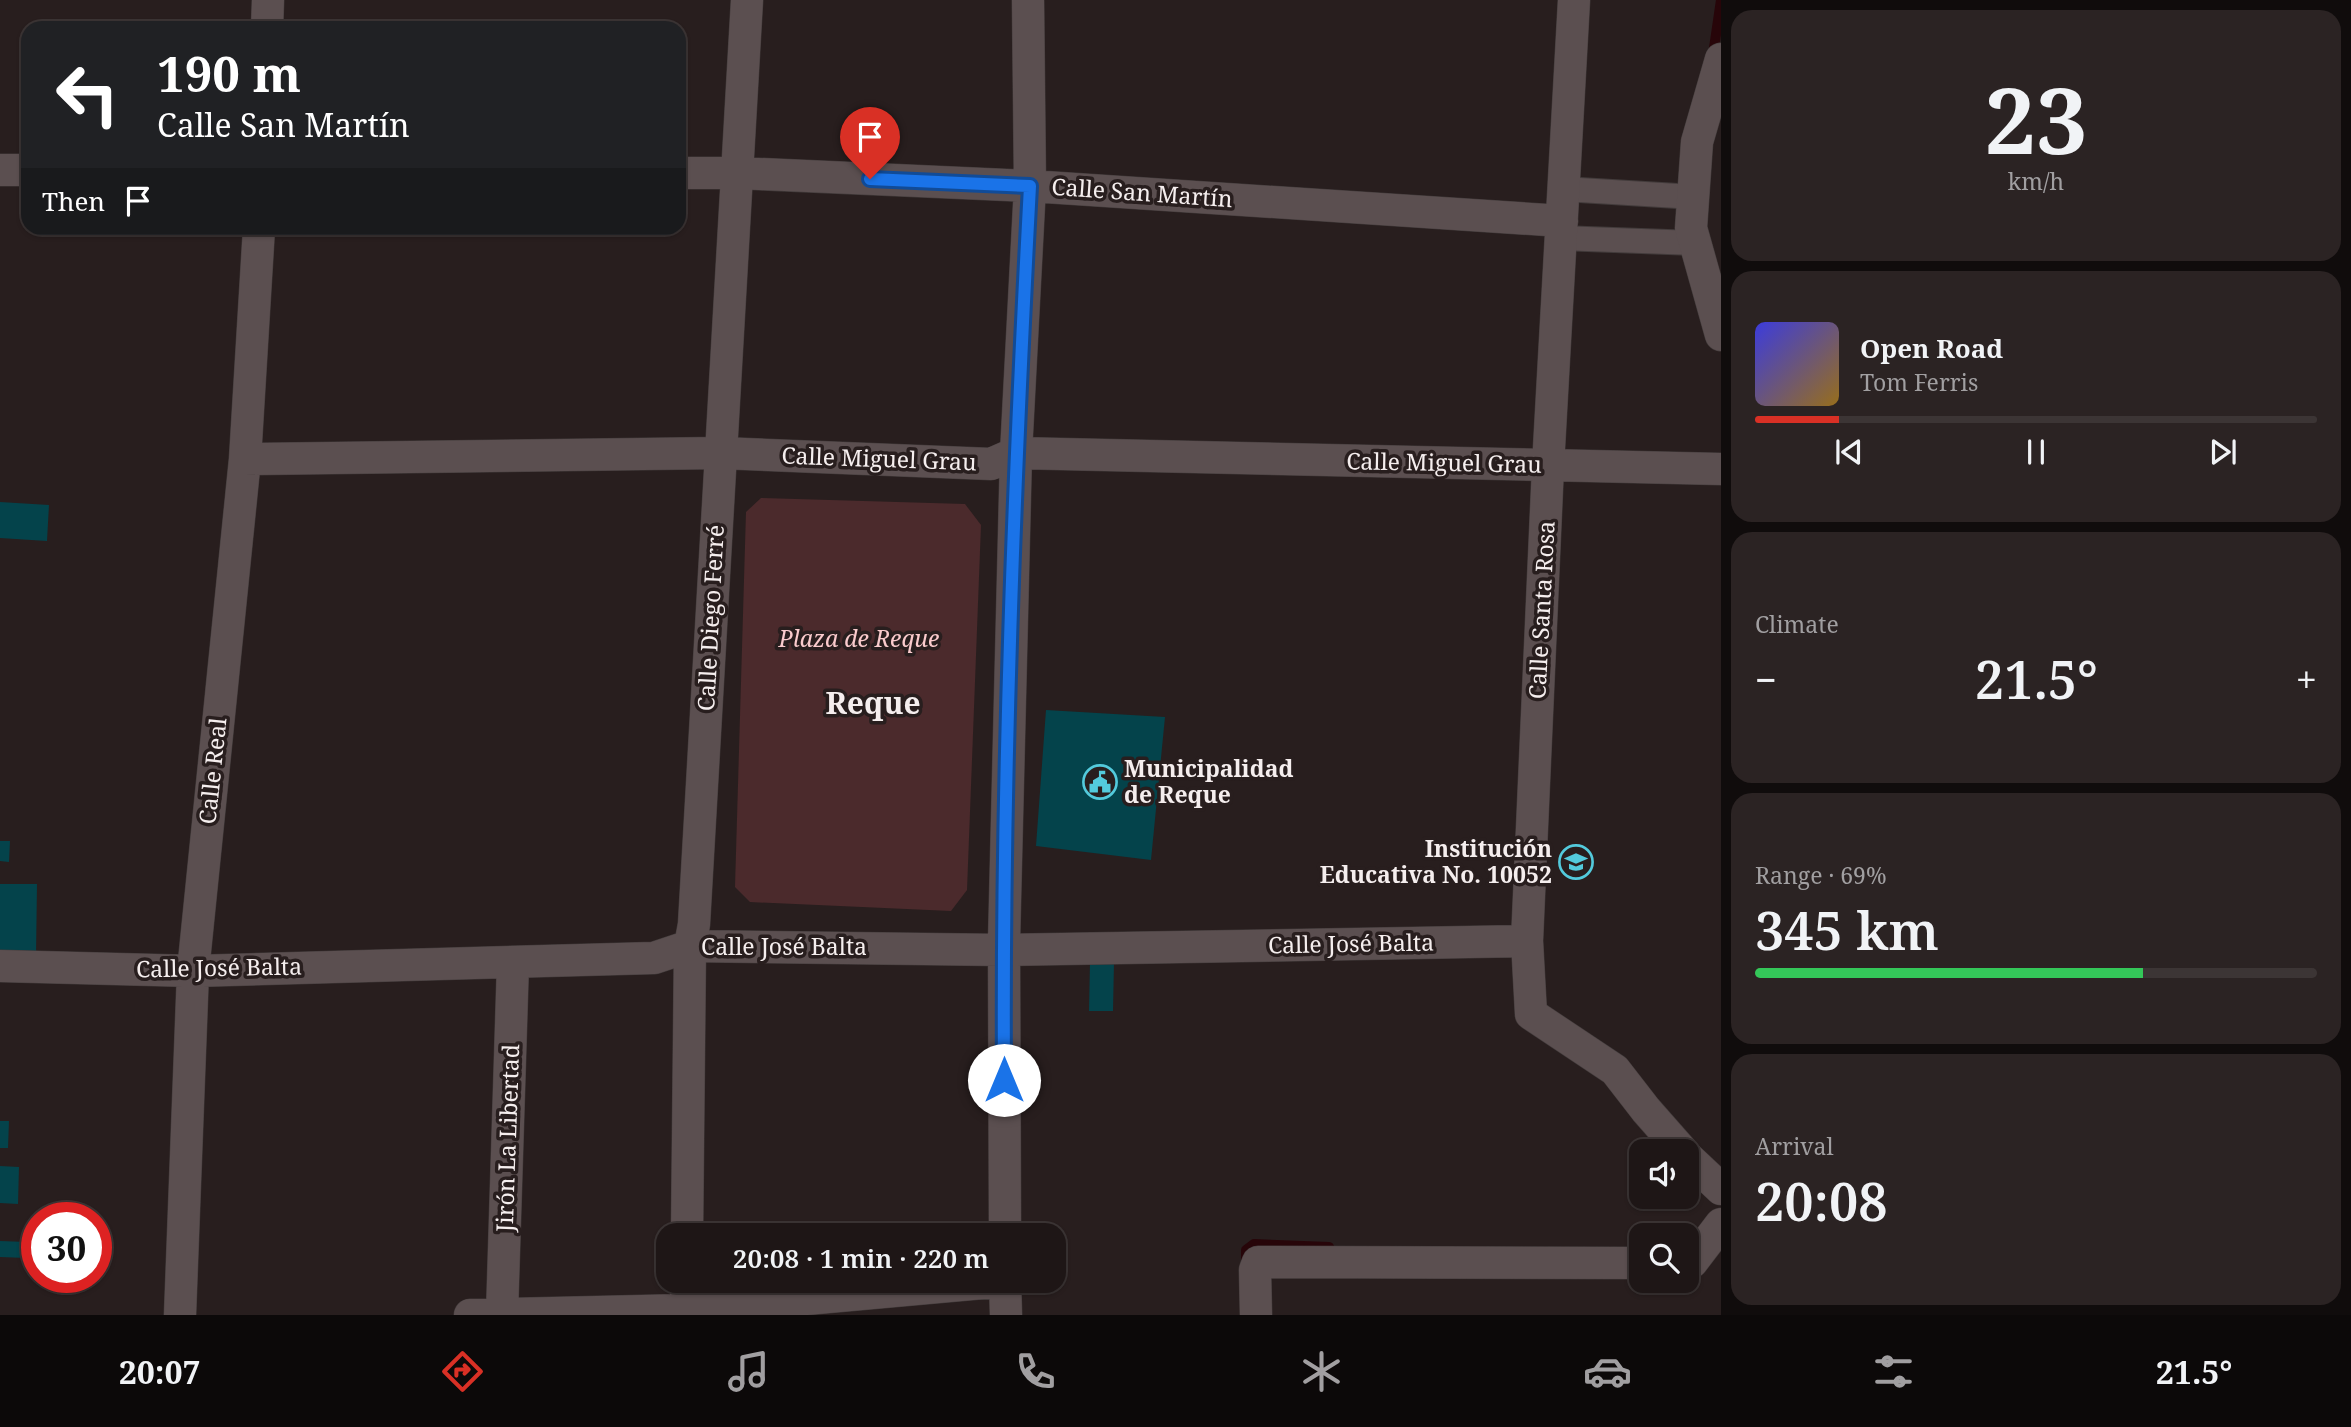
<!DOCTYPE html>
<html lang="en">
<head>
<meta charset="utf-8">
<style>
	body { margin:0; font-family:"Noto Serif",serif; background:#2b2323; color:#f1f3f6; height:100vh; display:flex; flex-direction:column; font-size:26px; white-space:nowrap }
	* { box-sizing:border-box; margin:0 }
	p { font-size:23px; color:#a19fa1 }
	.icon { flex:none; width:38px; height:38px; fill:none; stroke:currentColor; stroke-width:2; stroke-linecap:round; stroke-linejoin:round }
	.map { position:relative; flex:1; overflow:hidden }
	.side { display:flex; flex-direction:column; gap:10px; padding:10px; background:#100c0c; width:630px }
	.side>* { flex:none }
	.hud { position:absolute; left:21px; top:21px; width:665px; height:214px; border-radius:21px; box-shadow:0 2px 5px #0004,0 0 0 2px #3c3535; background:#202124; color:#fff; overflow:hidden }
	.fabs { position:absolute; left:1629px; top:1139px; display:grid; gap:14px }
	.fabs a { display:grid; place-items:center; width:70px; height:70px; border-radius:14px; background:#1e1616; box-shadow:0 2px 5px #0004,0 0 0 2px #3c3535; font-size:35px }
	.speed { position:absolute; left:21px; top:1202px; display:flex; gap:14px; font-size:35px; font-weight:700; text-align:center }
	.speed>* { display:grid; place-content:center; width:91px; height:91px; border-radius:50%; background:#1e1616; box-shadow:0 2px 5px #0004,0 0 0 2px #3c3535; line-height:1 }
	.speed .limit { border:10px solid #d22; background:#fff; color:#111 }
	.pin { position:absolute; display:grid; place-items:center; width:60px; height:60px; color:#fff; margin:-72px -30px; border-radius:50% 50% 50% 0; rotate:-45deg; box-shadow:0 0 7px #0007 }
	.pin .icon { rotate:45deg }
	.me { position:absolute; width:77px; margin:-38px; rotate:0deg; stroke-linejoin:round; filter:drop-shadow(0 0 5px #0008) }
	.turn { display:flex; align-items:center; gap:24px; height:147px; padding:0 21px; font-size:32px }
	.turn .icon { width:91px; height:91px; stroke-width:2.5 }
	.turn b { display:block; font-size:49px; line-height:60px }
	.then { display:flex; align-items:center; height:66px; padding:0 21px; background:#0003; gap:14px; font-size:26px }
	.big { font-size:52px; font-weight:600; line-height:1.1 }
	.side .tile { flex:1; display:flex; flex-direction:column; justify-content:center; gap:10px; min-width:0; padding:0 24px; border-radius:21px; background:#2b2323 }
	.side .dial { align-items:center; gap:0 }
	.dial b { font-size:91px; line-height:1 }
	.song { display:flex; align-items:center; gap:21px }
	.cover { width:84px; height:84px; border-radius:10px; background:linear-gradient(135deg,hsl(240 70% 55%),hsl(40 70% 35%)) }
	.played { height:7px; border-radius:4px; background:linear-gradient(90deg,#d93025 15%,#3c3535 15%) }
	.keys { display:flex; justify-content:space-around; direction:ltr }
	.heat { display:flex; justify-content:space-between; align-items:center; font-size:38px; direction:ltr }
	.charge { height:10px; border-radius:5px; background:linear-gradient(90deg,#34c759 69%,#3c3535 0) }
	.trip { position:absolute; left:656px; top:1223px; width:410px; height:70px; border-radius:21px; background:#1e1616; box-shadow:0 2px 5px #0004,0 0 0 2px #3c3535; font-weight:600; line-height:70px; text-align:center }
	.tab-bar { display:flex; height:112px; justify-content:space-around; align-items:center; background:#0c0909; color:#a19fa1 }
	.tab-bar .icon { width:49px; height:49px }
	.tab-bar .active { color:#d93025 }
	.tab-bar b { font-size:32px; color:#f1f3f6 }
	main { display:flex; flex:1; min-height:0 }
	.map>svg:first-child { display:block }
</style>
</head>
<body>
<main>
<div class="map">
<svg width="1721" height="1315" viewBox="0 0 1721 1315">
	<rect width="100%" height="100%" fill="#281e1e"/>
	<!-- green -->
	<path fill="#4b2a2c" d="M 761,498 L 965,504 L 981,525 L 967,890 L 951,911 L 750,902 L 735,887 L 746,512 Z"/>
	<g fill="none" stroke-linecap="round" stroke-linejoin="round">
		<!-- stream -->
		<path stroke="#270509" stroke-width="10" d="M 1713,55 L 1721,0
			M 1246,1266 L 1246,1250 L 1254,1244 L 1329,1247"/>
	</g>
	<!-- building -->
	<path fill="#04434b" d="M 0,502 L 49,505 L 47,541 L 0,538 Z
		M 1046,710 L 1165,717 L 1151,860 L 1036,846 Z
		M 0,841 L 10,841 L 9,862 L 0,861 Z
		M 0,884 L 37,884 L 36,956 L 0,955 Z
		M 1090,962 L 1114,962 L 1113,1011 L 1089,1011 Z
		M 0,1121 L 9,1121 L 8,1148 L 0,1148 Z
		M 0,1166 L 19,1167 L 18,1204 L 0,1203 Z
		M 0,1241 L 27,1242 L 26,1258 L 0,1257 Z"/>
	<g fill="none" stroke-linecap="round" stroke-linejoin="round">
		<!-- pedestrian casing -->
		<g stroke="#423b3b" stroke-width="26">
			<path id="pedestrian" d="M 1563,189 L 1694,197
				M 1560,238 L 1695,243"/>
		</g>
		<!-- minor casing -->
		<g stroke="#423b3b" stroke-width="33">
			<path id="minor" d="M 1574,0 L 1548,466 L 1527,941 L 1531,1014 L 1615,1070 L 1646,1110 L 1683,1152
				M 267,28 L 268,0
				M 1721,59 L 1697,142 L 1691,228 L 1721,335
				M 0,170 L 28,170
				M 679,173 L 737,173 L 1030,186 L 1562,221
				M 245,459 L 720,453 L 991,464 L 1016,453 L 1721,469
				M 0,966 L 193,971 L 654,958 L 690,946 L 1004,950 L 1527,941
				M 1687,1157 L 1721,1189
				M 687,1236 L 690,946 L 694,924 L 747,0
				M 1005,1236 L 1004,942 L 1016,453 L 1030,186 L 1028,0
				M 1687,1263 L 1692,1262 L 1721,1224
				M 1005,1281 L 1006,1315
				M 502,1314 L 513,962
				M 180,1315 L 193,971 L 245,459 L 259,228
				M 470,1315 L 686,1310 L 1005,1281
				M 686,1315 L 686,1281
				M 1256,1315 L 1255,1270 L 1258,1262 L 1642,1263"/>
		</g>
		<!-- pedestrian -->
		<use href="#pedestrian" stroke="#5b4f50" stroke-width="24"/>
		<!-- minor -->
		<use href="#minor" stroke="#5b4f50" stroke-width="32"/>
	</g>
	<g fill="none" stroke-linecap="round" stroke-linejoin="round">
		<!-- route casing -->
		<g stroke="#114b97" stroke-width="18">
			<path id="route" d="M 870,179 L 1030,186 C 1014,483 1002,782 1004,1080"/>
		</g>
		<!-- route -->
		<use href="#route" stroke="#1a73e8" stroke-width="12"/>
	</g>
	<!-- icons -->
	<defs>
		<g id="civic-ring" transform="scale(1.75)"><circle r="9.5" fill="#281e1e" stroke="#53cadc" stroke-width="1.5"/><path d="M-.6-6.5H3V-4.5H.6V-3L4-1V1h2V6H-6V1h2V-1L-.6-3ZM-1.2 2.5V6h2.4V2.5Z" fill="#53cadc"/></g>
		<g id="school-ring" transform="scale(1.75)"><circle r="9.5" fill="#281e1e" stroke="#53cadc" stroke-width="1.5"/><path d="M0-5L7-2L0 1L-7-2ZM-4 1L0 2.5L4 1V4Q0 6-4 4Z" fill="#53cadc"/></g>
	</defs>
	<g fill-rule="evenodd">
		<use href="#civic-ring" x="1100" y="782"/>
		<use href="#school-ring" x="1576" y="862"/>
	</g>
	<g text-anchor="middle" stroke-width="7" stroke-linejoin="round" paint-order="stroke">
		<!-- street labels -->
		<g font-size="23" fill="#f5eeee" stroke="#281e1e">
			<text transform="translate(1142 193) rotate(4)" y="8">Calle San Martín</text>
			<text transform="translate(879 459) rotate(2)" y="8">Calle Miguel Grau</text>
			<text transform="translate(1444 463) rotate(1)" y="8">Calle Miguel Grau</text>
			<text transform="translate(1542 610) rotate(-87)" y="8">Calle Santa Rosa</text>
			<text transform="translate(711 618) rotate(-87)" y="8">Calle Diego Ferré</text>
			<text transform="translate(213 771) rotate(-84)" y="8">Calle Real</text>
			<text transform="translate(1351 944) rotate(-1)" y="8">Calle José Balta</text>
			<text x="784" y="955">Calle José Balta</text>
			<text transform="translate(219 968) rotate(-1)" y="8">Calle José Balta</text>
			<text transform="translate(508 1138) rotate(-88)" y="8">Jirón La Libertad</text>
		</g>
		<!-- park labels -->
		<g font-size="23" font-style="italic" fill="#facbcd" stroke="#281e1e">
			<text x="859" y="647">Plaza de Reque</text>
		</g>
		<!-- poi labels -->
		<g font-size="23" font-weight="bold" fill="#f5eeee" stroke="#281e1e" text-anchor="start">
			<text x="1124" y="777">Municipalidad<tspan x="1124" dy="26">de Reque</tspan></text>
			<text x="1552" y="857" text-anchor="end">Institución<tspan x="1552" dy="26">Educativa No. 10052</tspan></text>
		</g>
		<!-- district labels -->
		<g font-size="30" font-weight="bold" fill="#f5eeee" stroke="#281e1e">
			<text x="873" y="714">Reque</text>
		</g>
	</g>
</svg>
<div class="fabs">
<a><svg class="icon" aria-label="sound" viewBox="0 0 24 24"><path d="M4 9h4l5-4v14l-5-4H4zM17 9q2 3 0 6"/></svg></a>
<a><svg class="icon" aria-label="search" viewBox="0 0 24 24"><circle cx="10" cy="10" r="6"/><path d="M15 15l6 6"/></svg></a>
</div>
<div class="speed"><div class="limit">30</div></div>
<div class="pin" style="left:870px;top:179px;background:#d93025"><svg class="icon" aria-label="arrive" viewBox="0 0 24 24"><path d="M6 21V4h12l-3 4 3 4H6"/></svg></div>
<svg class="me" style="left:1004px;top:1080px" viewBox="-20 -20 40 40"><circle r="19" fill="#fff"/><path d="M0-13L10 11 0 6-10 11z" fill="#1a73e8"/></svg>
<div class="trip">20:08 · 1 min · 220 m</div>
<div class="hud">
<div class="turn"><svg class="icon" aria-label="left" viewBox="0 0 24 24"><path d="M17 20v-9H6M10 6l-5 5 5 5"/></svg><div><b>190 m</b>Calle San Martín</div></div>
<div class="then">Then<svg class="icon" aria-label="arrive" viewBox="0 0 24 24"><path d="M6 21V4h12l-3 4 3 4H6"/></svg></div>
</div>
</div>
<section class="side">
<div class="tile dial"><b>23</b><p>km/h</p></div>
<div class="tile">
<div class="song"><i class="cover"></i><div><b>Open Road</b><p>Tom Ferris</p></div></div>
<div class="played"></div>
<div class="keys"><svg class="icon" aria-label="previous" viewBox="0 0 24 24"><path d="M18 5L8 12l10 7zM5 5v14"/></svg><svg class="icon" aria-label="pause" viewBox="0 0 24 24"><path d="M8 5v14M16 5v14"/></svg><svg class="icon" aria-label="next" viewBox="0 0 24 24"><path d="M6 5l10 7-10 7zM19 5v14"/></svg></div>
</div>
<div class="tile"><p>Climate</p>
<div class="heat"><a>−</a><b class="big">21.5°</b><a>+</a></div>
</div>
<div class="tile"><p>Range · 69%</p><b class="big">345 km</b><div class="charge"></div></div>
<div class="tile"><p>Arrival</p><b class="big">20:08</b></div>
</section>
</main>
<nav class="tab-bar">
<b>20:07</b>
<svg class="icon active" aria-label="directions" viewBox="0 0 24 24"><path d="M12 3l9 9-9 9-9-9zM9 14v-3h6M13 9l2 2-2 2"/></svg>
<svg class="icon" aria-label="music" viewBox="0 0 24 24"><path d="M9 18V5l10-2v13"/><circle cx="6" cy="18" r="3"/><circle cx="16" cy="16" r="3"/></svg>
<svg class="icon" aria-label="phone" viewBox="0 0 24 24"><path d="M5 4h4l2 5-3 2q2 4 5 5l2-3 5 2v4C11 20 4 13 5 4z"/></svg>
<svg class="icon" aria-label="climate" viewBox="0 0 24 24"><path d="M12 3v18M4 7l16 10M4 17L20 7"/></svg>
<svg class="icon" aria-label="car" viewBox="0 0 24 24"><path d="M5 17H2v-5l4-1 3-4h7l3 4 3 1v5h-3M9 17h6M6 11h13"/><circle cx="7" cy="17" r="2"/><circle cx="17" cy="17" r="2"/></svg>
<svg class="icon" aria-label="filters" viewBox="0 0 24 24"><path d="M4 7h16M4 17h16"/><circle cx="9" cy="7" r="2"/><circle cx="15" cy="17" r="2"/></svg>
<b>21.5°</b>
</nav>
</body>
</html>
